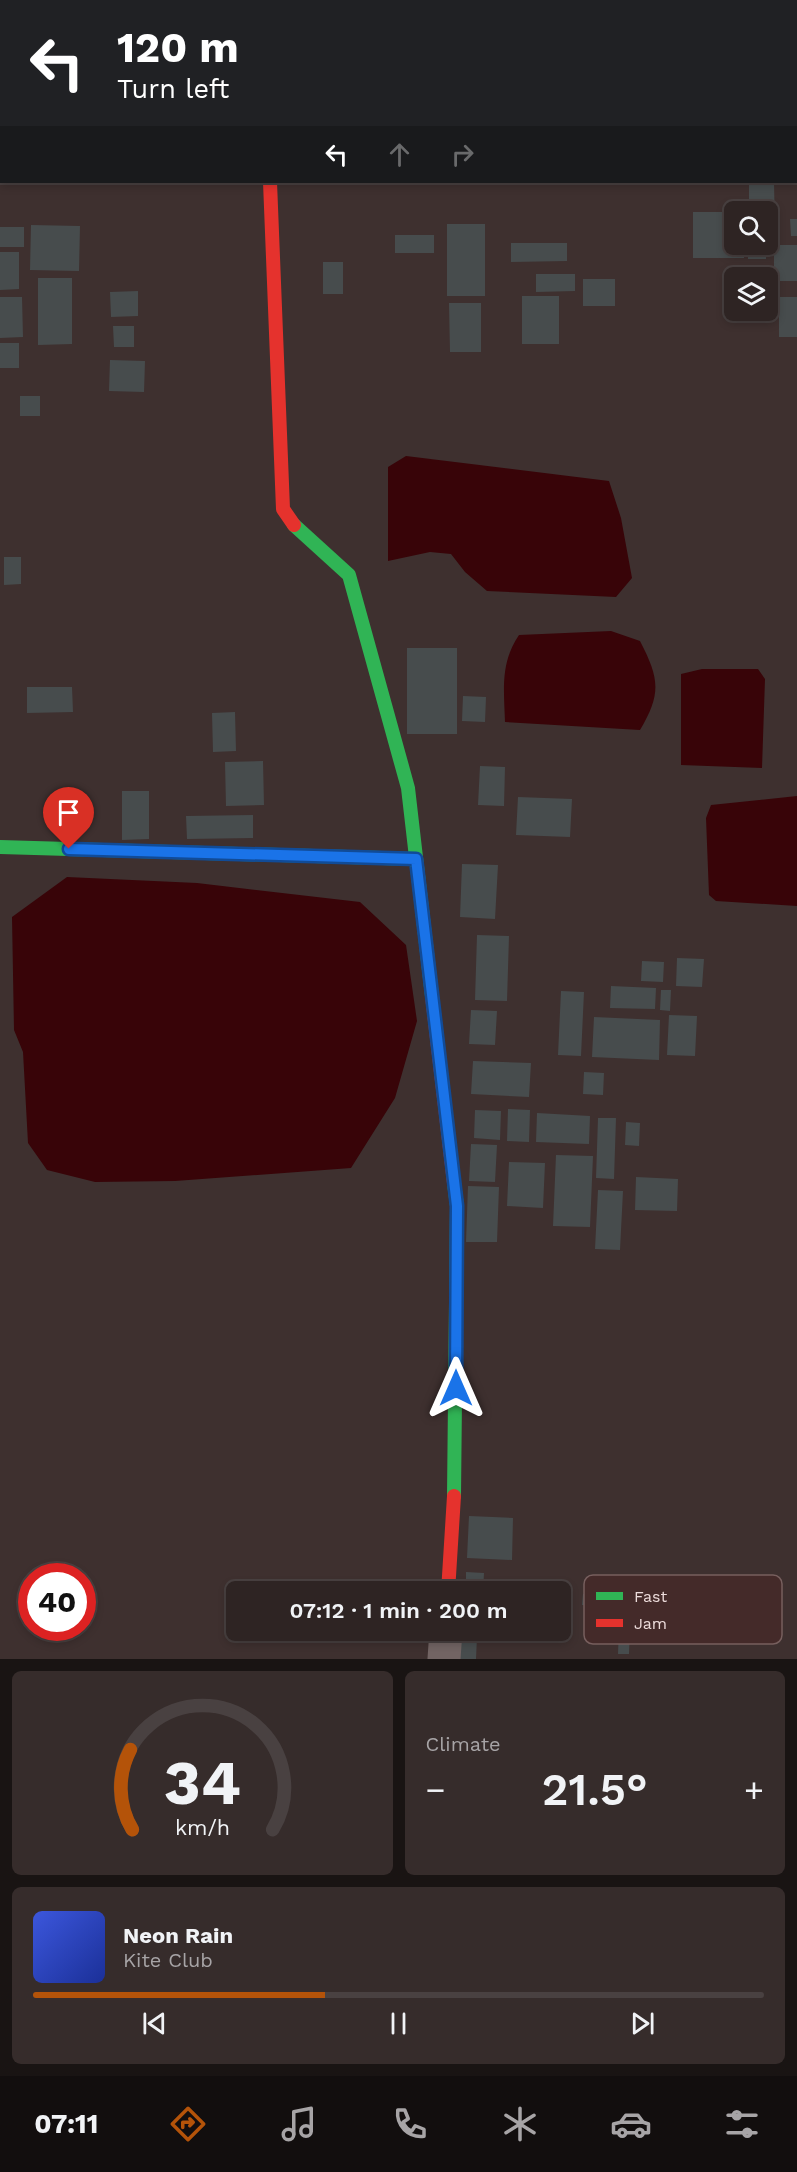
<!DOCTYPE html>
<html lang="en">
<head>
<meta charset="utf-8">
<style>
	body { margin:0; font-family:"Work Sans",sans-serif; background:#362c2b; color:#f1f3f6; height:100vh; display:flex; flex-direction:column; font-size:22px; white-space:nowrap }
	* { box-sizing:border-box; margin:0 }
	p { font-size:20px; color:#a7a4a6 }
	.icon { flex:none; width:33px; height:33px; fill:none; stroke:currentColor; stroke-width:2; stroke-linecap:round; stroke-linejoin:round }
	.map { position:relative; height:1659px; overflow:hidden }
	.details { display:flex; flex-direction:column; gap:12px; padding:12px; background:#191413; flex:1 }
	.details>* { flex:none }
	.top-card { position:absolute; left:0px; top:0px; width:798px; height:183px; box-shadow:0 3px 9px #0003,0 0 0 2px #494141; background:#202124; color:#fff; overflow:hidden }
	.tools { position:absolute; left:724px; top:201px; display:grid; gap:12px }
	.tools a { display:grid; place-items:center; width:54px; height:54px; border-radius:9px; background:#2e2423; box-shadow:0 3px 9px #0003,0 0 0 2px #494141; font-size:30px }
	.speed { position:absolute; left:18px; top:1563px; display:flex; gap:12px; font-size:30px; font-weight:700; text-align:center }
	.speed>* { display:grid; place-content:center; width:78px; height:78px; border-radius:50%; background:#2e2423; box-shadow:0 3px 9px #0003,0 0 0 2px #494141; line-height:1 }
	.speed .limit { border:9px solid #d22; background:#fff; color:#111 }
	.pin { position:absolute; display:grid; place-items:center; width:51px; height:51px; color:#fff; margin:-62px -26px; border-radius:50% 50% 50% 0; rotate:-45deg; box-shadow:0 0 6px #0007 }
	.pin .icon { rotate:45deg }
	.me { position:absolute; width:66px; margin:-33px; rotate:0deg; stroke-linejoin:round; filter:drop-shadow(0 0 4px #0008) }
	.turn { display:flex; align-items:center; gap:21px; height:126px; padding:0 18px; font-size:27px }
	.turn .icon { width:78px; height:78px; stroke-width:2.5 }
	.turn b { display:block; font-size:42px; line-height:51px }
	.lanes { display:flex; align-items:center; height:57px; padding:0 18px; background:#0003; justify-content:center; gap:30px; direction:ltr }
	.lanes .off { opacity:.35 }
	.big { font-size:45px; font-weight:600; line-height:1.1 }
	.details .card { flex:1; display:flex; flex-direction:column; justify-content:center; gap:9px; min-width:0; padding:0 21px; border-radius:9px; background:#362c2b }
	.details .dial { align-items:center; gap:0 }
	.dial svg { height:156px; overflow:visible; fill:none; stroke:#494141; stroke-width:7; stroke-linecap:round; text-anchor:middle }
	.dial text { fill:#f1f3f6; stroke:none }
	.song { display:flex; align-items:center; gap:18px }
	.cover { width:72px; height:72px; border-radius:9px; background:linear-gradient(135deg,hsl(230 70% 55%),hsl(230 70% 35%)) }
	.played { height:6px; border-radius:3px; background:linear-gradient(90deg,#b45309 40%,#494141 40%) }
	.keys { display:flex; justify-content:space-around; direction:ltr }
	.heat { display:flex; justify-content:space-between; align-items:center; font-size:33px; direction:ltr }
	.details .tiles { flex:1; display:grid; gap:12px; grid-template-columns:1fr 1fr }
	.card:last-child { grid-column:span 2 }
	.trip { position:absolute; left:226px; top:1581px; width:345px; height:60px; border-radius:9px; background:#2e2423; box-shadow:0 3px 9px #0003,0 0 0 2px #494141; font-weight:600; line-height:60px; text-align:center }
	.tabs { display:flex; height:96px; justify-content:space-around; align-items:center; background:#120e0e; color:#a7a4a6 }
	.tabs .icon { width:42px; height:42px }
	.tabs .current { color:#b45309 }
	.tabs b { font-size:27px; color:#f1f3f6 }
	.map>svg:first-child { display:block }
</style>
</head>
<body>
<div class="map">
<svg width="797" height="1659" viewBox="0 0 797 1659">
	<rect width="100%" height="100%" fill="#3e302f"/>
	<!-- water -->
	<path fill="#380408" d="M 406,456 L 609,481 L 621,518 L 632,578 L 616,597 L 487,591 L 465,572 L 451,554 L 430,552 L 388,561 L 388,467 Z
		M 611,631 L 640,641 C 659,678 662,693 640,730 L 505,722 C 504,690 500,663 519,635 Z
		M 702,669 L 758,669 L 765,679 L 762,768 L 681,765 L 681,674 Z
		M 797,796 L 797,906 L 716,901 L 709,895 L 706,818 L 711,805 Z
		M 67,877 L 197,883 L 360,902 L 406,945 L 417,1021 L 395,1098 L 351,1168 L 175,1181 L 95,1182 L 47,1170 L 28,1143 L 23,1052 L 14,1030 L 12,917 Z"/>
	<!-- building -->
	<path fill="#474c4d" d="M 749,182 L 774,182 L 775,230 L 768,230 L 768,212 L 749,212 Z
		M 693,212 L 735,212 L 735,244 L 744,244 L 744,258 L 693,258 Z
		M 790,219 L 797,219 L 797,236 L 791,236 Z
		M 447,224 L 485,224 L 485,296 L 447,296 Z
		M 31,225 L 80,226 L 79,271 L 30,270 Z
		M 0,227 L 24,227 L 24,247 L 0,247 Z
		M 395,235 L 434,235 L 434,253 L 395,253 Z
		M 511,243 L 567,243 L 567,261 L 511,262 Z
		M 748,244 L 766,244 L 766,259 L 748,259 Z
		M 774,245 L 797,245 L 797,281 L 774,281 Z
		M 0,252 L 19,252 L 19,289 L 0,290 Z
		M 323,262 L 343,262 L 343,294 L 323,294 Z
		M 536,274 L 575,274 L 575,291 L 536,292 Z
		M 38,278 L 72,278 L 72,344 L 38,345 Z
		M 583,279 L 615,279 L 615,306 L 583,306 Z
		M 138,291 L 138,316 L 111,317 L 110,292 Z
		M 522,296 L 559,296 L 559,344 L 522,344 Z
		M 0,297 L 22,297 L 23,337 L 0,338 Z
		M 779,297 L 797,297 L 797,337 L 779,337 Z
		M 449,303 L 481,303 L 481,352 L 450,352 Z
		M 113,326 L 134,326 L 134,347 L 114,347 Z
		M 0,343 L 19,343 L 19,368 L 0,368 Z
		M 110,360 L 145,361 L 144,392 L 109,391 Z
		M 20,396 L 40,396 L 40,416 L 20,416 Z
		M 4,557 L 21,557 L 21,584 L 4,585 Z
		M 407,648 L 457,648 L 457,734 L 407,734 Z
		M 27,687 L 72,687 L 73,712 L 27,713 Z
		M 463,696 L 486,697 L 485,722 L 462,721 Z
		M 235,712 L 236,751 L 213,752 L 212,713 Z
		M 263,761 L 264,805 L 226,806 L 225,762 Z
		M 480,766 L 505,767 L 504,806 L 478,805 Z
		M 122,791 L 149,791 L 149,839 L 122,840 Z
		M 518,797 L 572,799 L 570,837 L 516,835 Z
		M 253,815 L 253,838 L 187,839 L 186,816 Z
		M 462,864 L 498,865 L 495,919 L 460,917 Z
		M 477,935 L 509,936 L 507,1001 L 475,1000 Z
		M 677,958 L 704,959 L 702,987 L 676,986 Z
		M 642,961 L 664,962 L 663,982 L 641,981 Z
		M 611,986 L 656,988 L 655,1009 L 610,1008 Z
		M 661,990 L 671,990 L 670,1011 L 660,1010 Z
		M 561,991 L 584,992 L 581,1056 L 558,1055 Z
		M 471,1010 L 497,1011 L 495,1045 L 469,1044 Z
		M 669,1015 L 697,1016 L 695,1056 L 667,1055 Z
		M 594,1017 L 660,1020 L 659,1060 L 592,1057 Z
		M 473,1061 L 531,1063 L 529,1097 L 471,1094 Z
		M 584,1072 L 604,1073 L 603,1095 L 583,1094 Z
		M 508,1109 L 530,1110 L 529,1142 L 507,1141 Z
		M 475,1110 L 501,1111 L 500,1140 L 474,1138 Z
		M 537,1113 L 590,1116 L 589,1144 L 536,1142 Z
		M 598,1118 L 616,1118 L 614,1179 L 596,1178 Z
		M 626,1122 L 640,1123 L 639,1146 L 625,1145 Z
		M 471,1144 L 497,1145 L 495,1182 L 469,1181 Z
		M 556,1155 L 593,1156 L 590,1227 L 553,1226 Z
		M 509,1162 L 545,1163 L 543,1208 L 507,1206 Z
		M 636,1177 L 678,1179 L 677,1211 L 635,1210 Z
		M 468,1186 L 499,1187 L 497,1242 L 466,1242 Z
		M 598,1190 L 623,1191 L 620,1250 L 595,1249 Z
		M 469,1516 L 513,1518 L 512,1560 L 467,1558 Z
		M 466,1572 L 484,1573 L 483,1592 L 466,1591 Z
		M 583,1594 L 596,1594 L 595,1606 L 582,1605 Z
		M 619,1626 L 630,1627 L 629,1654 L 618,1654 Z
		M 457,1637 L 477,1637 L 476,1659 L 456,1659 Z"/>
	<g fill="none" stroke-linecap="round" stroke-linejoin="round">
		<!-- street -->
		<path stroke="#726463" stroke-width="33" d="M 237,0 L 237,2
			M 444,1659 L 446,1630"/>
		<!-- fast -->
		<path stroke="#30b455" stroke-width="14" d="M 294,525 L 349,575 L 408,788 L 432,996
			M 0,847 L 416,859
			M 454,1496 L 457,1206 L 454,1183"/>
		<!-- jam -->
		<path stroke="#e5322d" stroke-width="14" d="M 270,182 L 283,509 L 294,525
			M 432,996 L 454,1183
			M 448,1592 L 454,1496"/>
	</g>
	<g fill="none" stroke-linecap="round" stroke-linejoin="round">
		<!-- route casing -->
		<g stroke="#114b97" stroke-width="15">
			<path id="route" d="M 69,849 L 416,859 L 457,1206 L 456,1388"/>
		</g>
		<!-- route -->
		<use href="#route" stroke="#1a73e8" stroke-width="10"/>
	</g>
	<!-- legend -->
	<rect x="584" y="1575" width="198" height="69" rx="9" fill="#442a29" stroke="#775f5e" stroke-width="1.5"/>
	<rect x="596" y="1592" width="27" height="8" fill="#30b455"/>
	<rect x="596" y="1619" width="27" height="8" fill="#e5322d"/>
	<g font-size="16" fill="#eddcdb">
		<text x="634" y="1602">Fast</text>
		<text x="634" y="1629">Jam</text>
	</g>
</svg>
<div class="tools">
<a><svg class="icon" aria-label="search" viewBox="0 0 24 24"><circle cx="10" cy="10" r="6"/><path d="M15 15l6 6"/></svg></a>
<a><svg class="icon" aria-label="layers" viewBox="0 0 24 24"><path d="M12 4l9 5-9 5-9-5zM3 14l9 5 9-5"/></svg></a>
</div>
<div class="speed"><div class="limit">40</div></div>
<div class="pin" style="left:69px;top:849px;background:#d93025"><svg class="icon" aria-label="arrive" viewBox="0 0 24 24"><path d="M6 21V4h12l-3 4 3 4H6"/></svg></div>
<svg class="me" style="left:456px;top:1388px" viewBox="-20 -20 40 40"><path d="M0-17L14 15 0 8-14 15z" fill="#1a73e8" stroke="#fff" stroke-width="4"/></svg>
<div class="trip">07:12 · 1 min · 200 m</div>
<div class="top-card">
<div class="turn"><svg class="icon" aria-label="left" viewBox="0 0 24 24"><path d="M17 20v-9H6M10 6l-5 5 5 5"/></svg><div><b>120 m</b>Turn left</div></div>
<div class="lanes"><svg class="icon" aria-label="left" viewBox="0 0 24 24"><path d="M17 20v-9H6M10 6l-5 5 5 5"/></svg><svg class="icon off" aria-label="ahead" viewBox="0 0 24 24"><path d="M12 20V5M6 11l6-6 6 6"/></svg><svg class="icon off" aria-label="right" viewBox="0 0 24 24"><path d="M7 20v-9h11M14 6l5 5-5 5"/></svg></div>
</div>
</div>
<section class="details">
<div class="tiles">
<div class="card dial"><svg viewBox="0 0 100 80">
<path d="M14 69A42 42 0 1 1 86 69"/>
<path d="M14 69A42 42 0 0 1 13 28" stroke="#b45309"/>
<text x="50" y="56" font-size="32" font-weight="700">34</text>
<text x="50" y="72" font-size="11">km/h</text>
</svg></div>
<div class="card"><p>Climate</p>
<div class="heat"><a>−</a><b class="big">21.5°</b><a>+</a></div>
</div>
<div class="card">
<div class="song"><i class="cover"></i><div><b>Neon Rain</b><p>Kite Club</p></div></div>
<div class="played"></div>
<div class="keys"><svg class="icon" aria-label="previous" viewBox="0 0 24 24"><path d="M18 5L8 12l10 7zM5 5v14"/></svg><svg class="icon" aria-label="pause" viewBox="0 0 24 24"><path d="M8 5v14M16 5v14"/></svg><svg class="icon" aria-label="next" viewBox="0 0 24 24"><path d="M6 5l10 7-10 7zM19 5v14"/></svg></div>
</div>
</div>
</section>
<nav class="tabs">
<b>07:11</b>
<svg class="icon current" aria-label="directions" viewBox="0 0 24 24"><path d="M12 3l9 9-9 9-9-9zM9 14v-3h6M13 9l2 2-2 2"/></svg>
<svg class="icon" aria-label="music" viewBox="0 0 24 24"><path d="M9 18V5l10-2v13"/><circle cx="6" cy="18" r="3"/><circle cx="16" cy="16" r="3"/></svg>
<svg class="icon" aria-label="phone" viewBox="0 0 24 24"><path d="M5 4h4l2 5-3 2q2 4 5 5l2-3 5 2v4C11 20 4 13 5 4z"/></svg>
<svg class="icon" aria-label="climate" viewBox="0 0 24 24"><path d="M12 3v18M4 7l16 10M4 17L20 7"/></svg>
<svg class="icon" aria-label="car" viewBox="0 0 24 24"><path d="M5 17H2v-5l4-1 3-4h7l3 4 3 1v5h-3M9 17h6M6 11h13"/><circle cx="7" cy="17" r="2"/><circle cx="17" cy="17" r="2"/></svg>
<svg class="icon" aria-label="filters" viewBox="0 0 24 24"><path d="M4 7h16M4 17h16"/><circle cx="9" cy="7" r="2"/><circle cx="15" cy="17" r="2"/></svg>
</nav>
</body>
</html>
